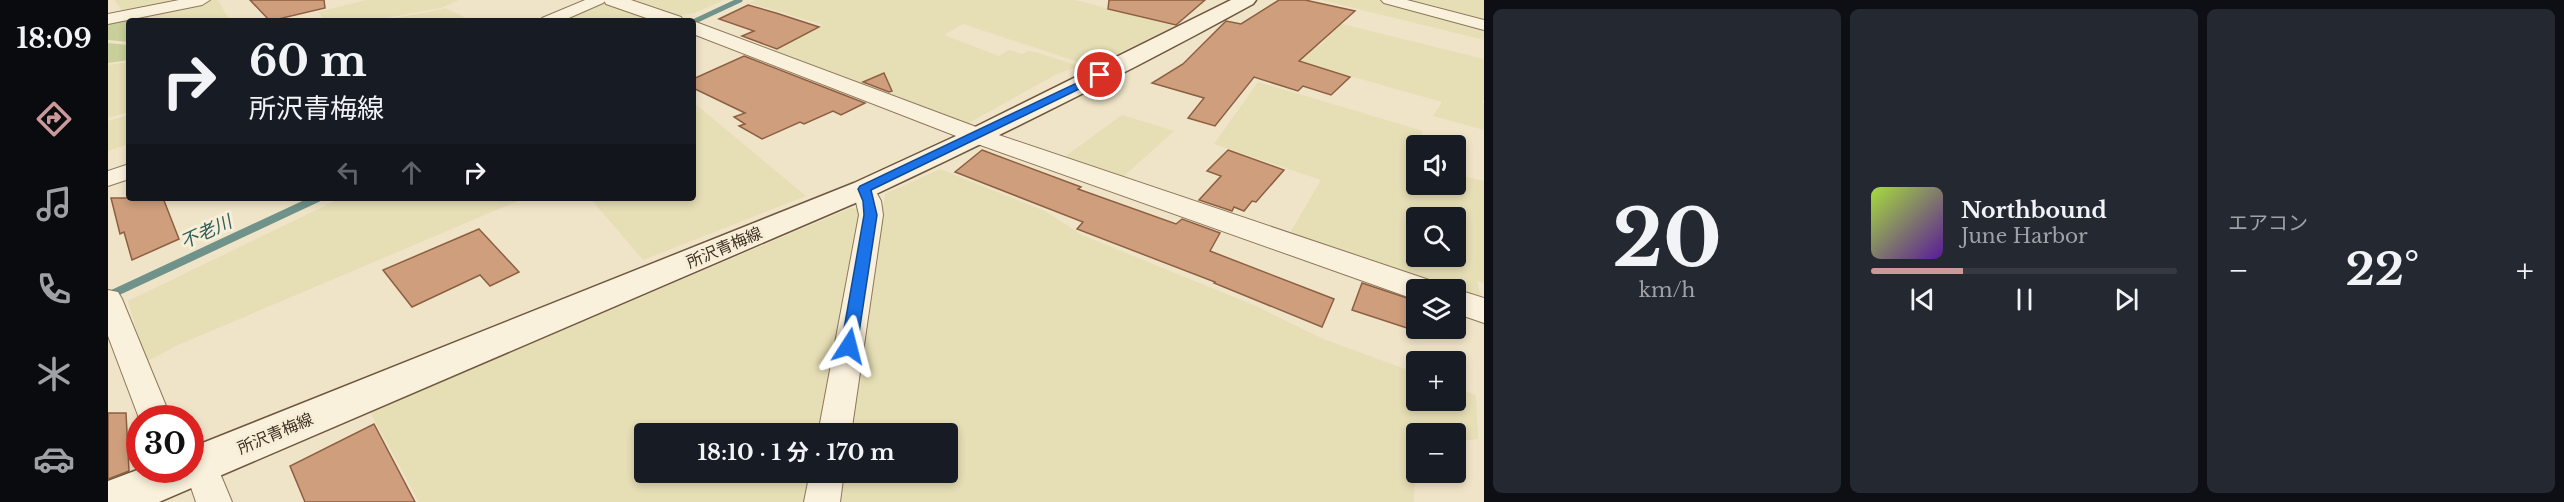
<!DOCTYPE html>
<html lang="ja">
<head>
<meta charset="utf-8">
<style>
	body { margin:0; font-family:"Libre Baskerville","Noto Sans JP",serif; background:#242831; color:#f1f3f6; height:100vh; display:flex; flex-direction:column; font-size:22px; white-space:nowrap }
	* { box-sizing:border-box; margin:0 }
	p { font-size:20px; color:#9ea1a6 }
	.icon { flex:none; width:33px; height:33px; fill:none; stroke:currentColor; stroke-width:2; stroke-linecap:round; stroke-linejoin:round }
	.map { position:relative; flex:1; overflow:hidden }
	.side { display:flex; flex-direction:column; gap:9px; padding:9px; background:#0d0f14; width:1080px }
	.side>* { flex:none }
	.banner { position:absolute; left:18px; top:18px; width:570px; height:183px; border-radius:6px; box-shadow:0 3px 9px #0003; background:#171b24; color:#f1f3f6; overflow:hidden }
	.fabs { position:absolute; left:1298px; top:135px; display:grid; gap:12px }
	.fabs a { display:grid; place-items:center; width:60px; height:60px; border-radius:6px; background:#171b24; box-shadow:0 3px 9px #0003; font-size:30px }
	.speed { position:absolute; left:18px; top:405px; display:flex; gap:12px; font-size:30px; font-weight:700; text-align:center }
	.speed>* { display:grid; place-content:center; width:78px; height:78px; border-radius:50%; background:#171b24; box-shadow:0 3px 9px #0003; line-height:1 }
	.speed .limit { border:9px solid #d22; background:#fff; color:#111 }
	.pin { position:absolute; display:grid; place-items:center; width:51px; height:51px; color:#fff; margin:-26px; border:3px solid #fff; border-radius:50%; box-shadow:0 2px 6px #0007 }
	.me { position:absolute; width:66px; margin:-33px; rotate:9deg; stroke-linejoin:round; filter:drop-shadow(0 0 4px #0008) }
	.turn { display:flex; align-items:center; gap:21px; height:126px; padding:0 24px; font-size:27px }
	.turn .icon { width:78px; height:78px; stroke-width:2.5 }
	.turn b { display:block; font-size:42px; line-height:51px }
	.lanes { display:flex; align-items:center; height:57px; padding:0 24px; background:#0003; justify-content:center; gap:30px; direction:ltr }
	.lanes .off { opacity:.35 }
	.big { font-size:45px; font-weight:700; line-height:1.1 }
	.side .tile { flex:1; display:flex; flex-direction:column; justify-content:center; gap:9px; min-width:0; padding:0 21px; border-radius:9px; background:#242831 }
	.side .dial { align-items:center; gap:0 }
	.dial b { font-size:78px; line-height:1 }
	.song { display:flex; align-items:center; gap:18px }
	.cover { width:72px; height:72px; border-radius:9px; background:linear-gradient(135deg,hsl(80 70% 55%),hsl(270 70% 35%)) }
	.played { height:6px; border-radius:3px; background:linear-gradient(90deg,#cc999b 30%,#363941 30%) }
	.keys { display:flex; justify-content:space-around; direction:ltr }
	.heat { display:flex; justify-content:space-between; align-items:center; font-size:33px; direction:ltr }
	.side .tiles { flex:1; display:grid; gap:9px; grid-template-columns:repeat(3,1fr) }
	.trip { position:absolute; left:526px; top:423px; width:324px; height:60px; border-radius:6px; background:#171b24; box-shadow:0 3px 9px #0003; font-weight:700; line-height:60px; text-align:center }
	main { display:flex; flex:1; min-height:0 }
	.tabs { display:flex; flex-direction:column; width:108px; justify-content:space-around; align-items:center; background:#090b0e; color:#9ea1a6 }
	.tabs .icon { width:42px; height:42px }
	.tabs .active { color:#cc999b }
	.tabs b { font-size:27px; color:#f1f3f6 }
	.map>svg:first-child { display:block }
</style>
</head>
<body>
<main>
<nav class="tabs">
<b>18:09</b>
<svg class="icon active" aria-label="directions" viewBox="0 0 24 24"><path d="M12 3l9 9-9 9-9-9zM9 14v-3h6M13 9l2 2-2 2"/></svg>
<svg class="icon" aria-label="music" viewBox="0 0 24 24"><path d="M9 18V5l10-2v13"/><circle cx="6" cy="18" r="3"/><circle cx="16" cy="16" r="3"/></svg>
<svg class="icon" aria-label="phone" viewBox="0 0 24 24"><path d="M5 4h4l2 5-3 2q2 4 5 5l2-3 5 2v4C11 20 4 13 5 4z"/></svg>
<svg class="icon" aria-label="climate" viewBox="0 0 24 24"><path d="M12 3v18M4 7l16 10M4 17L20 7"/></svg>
<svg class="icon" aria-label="car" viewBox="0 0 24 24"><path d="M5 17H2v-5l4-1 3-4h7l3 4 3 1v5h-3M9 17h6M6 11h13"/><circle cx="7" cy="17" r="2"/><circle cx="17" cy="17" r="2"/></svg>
</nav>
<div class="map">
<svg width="1376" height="502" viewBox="0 0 1376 502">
	<rect width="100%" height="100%" fill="#f0e4c8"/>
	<!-- farmland -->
	<path fill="#e6deb5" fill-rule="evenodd" d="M 6,0 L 82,0 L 17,14 Z
		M 104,0 L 110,0 L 122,21 L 41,21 L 40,14 Z
		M 258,0 L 351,0 L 333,8 L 261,21 L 218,21 L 210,12 Z
		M 519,0 L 616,0 L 587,13 L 565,16 Z
		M 648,0 L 967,0 L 1067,26 L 996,60 L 979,65 L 855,24 L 836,35 L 891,56 L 901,50 L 914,54 L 920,51 L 927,52 L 971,66 L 947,75 L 857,125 L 663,51 L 715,25 L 641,3 Z
		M 1213,0 L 1273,0 L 1376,27 L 1376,40 Z
		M 1290,0 L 1376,0 L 1376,22 Z
		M 498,1 L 555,21 L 445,21 L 492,2 Z
		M 337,8 L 364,21 L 270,21 L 335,9 Z
		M 1230,23 L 1376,59 L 1376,99 L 1374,102 L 1376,103 L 1376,130 L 1325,116 L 1334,102 L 1189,61 L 1196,40 L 1212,45 L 1217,41 L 1207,38 Z
		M 21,62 L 21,112 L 0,118 L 0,65 Z
		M 1150,82 L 1315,131 L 1300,156 L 1308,158 L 1308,184 L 1347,184 L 1347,174 L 1376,181 L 1376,283 L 1369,281 L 1374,301 L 1182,233 L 1213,180 L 1106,144 ZM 1308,218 L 1347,218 L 1347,256 L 1308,256 Z
		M 585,102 L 698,196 L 535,260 L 482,198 L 585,198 Z
		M 21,115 L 21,144 L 0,151 L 0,121 Z
		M 1014,115 L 1066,131 L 1015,177 L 955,158 Z
		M 832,169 L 937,211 L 974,235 L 1148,306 L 1213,338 L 1308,373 L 1308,400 L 1347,400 L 1347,387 L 1368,395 L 1370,439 L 1347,442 L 1347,434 L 1308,434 L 1306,502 L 727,502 L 732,473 L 840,472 L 840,434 L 739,433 L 777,194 Z
		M 233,198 L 417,198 L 70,345 L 38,362 L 20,301 Z
		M 743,208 L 753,209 L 712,433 L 537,434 L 537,472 L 705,473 L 699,502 L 311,502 L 262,412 Z"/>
	<!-- green -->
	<path fill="#c9cf9b" d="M 40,14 L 41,21 L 21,21 L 21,42 L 0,40 L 0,22 Z
		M 0,43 L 21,45 L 21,60 L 0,63 Z"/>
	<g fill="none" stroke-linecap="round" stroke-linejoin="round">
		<!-- stream-far1 -->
		<path stroke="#6f938a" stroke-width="5" d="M 585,22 L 632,0"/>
		<!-- stream -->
		<path stroke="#6f938a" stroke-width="8" d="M 0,296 L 210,198"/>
	</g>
	<!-- building -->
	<path fill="#cf9f7d" stroke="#8d5f41" stroke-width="1.5" d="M 142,0 L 216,0 L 217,8 L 162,21 Z
		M 1001,0 L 1097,0 L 1068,25 L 1000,9 Z
		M 1171,0 L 1197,0 L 1247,11 L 1191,61 L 1242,77 L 1223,95 L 1195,86 L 1190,91 L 1146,77 L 1107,126 L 1080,118 L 1096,98 L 1044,83 L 1075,64 L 1118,21 L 1133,24 Z
		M 640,5 L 668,13 L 711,27 L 669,49 L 634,36 L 646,31 L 611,19 Z
		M 636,56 L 731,93 L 757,103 L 733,115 L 725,111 L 696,124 L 692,122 L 654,139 L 631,126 L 637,124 L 626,117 L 637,113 L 585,88 L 585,79 Z
		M 776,73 L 784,91 L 781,92 L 755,82 Z
		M 874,150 L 973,187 L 970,189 L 1068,224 L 1074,219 L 1112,233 L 1102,251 L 1226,299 L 1214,327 L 1106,283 L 1107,282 L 969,229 L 975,222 L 847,172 Z
		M 1120,150 L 1176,170 L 1148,202 L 1144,201 L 1136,211 L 1126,207 L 1124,211 L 1091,200 L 1113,176 L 1099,171 Z
		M 3,198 L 55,198 L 71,239 L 24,260 L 16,232 L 12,234 Z
		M 371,229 L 411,272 L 382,286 L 372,275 L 304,307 L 275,270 Z
		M 1254,283 L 1308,301 L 1308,331 L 1244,310 Z
		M 0,413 L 18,413 L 21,471 L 0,479 Z
		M 266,424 L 307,502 L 197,502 L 182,466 Z"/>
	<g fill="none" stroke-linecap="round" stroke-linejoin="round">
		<!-- minor casing -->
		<g stroke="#8d765c" stroke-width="2">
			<path id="minor" d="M 71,0 L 102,0 L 94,5 L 0,24 L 0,14 Z
				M 477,0 L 498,0 L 495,3 L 454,21 L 432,21 L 434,18 Z
				M 1273,0 L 1299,0 L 1376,20 L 1376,30 L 1276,3 Z
				M 21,164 L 21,179 L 0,186 L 0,171 Z
				M 756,182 L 764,184 L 773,201 L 775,215 L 743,434 L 710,434 L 751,215 L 745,189 L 748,184 Z
				M 0,290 L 10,292 L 14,299 L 63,418 L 31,418 L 0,336 Z
				M 92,449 L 104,454 L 124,502 L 88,502 L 77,470 L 82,470 L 82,453 Z
				M 702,472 L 736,472 L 732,502 L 696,502 Z"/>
		</g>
		<!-- tertiary casing -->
		<g stroke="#8d765c" stroke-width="2">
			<path id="tertiary" d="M 496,0 L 523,0 L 573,17 L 576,21 L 547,21 L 498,4 Z
				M 585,21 L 879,131 L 1327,282 L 1331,290 L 1308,290 L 1308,299 L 1303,298 L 861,141 L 585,34 Z
				M 1347,289 L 1376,298 L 1376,323 L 1347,313 Z"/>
		</g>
		<!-- secondary casing -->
		<g stroke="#6f573f" stroke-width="3">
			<path id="secondary" d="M 1123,0 L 1148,0 L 1145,4 C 1021,72 894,135 766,195 L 51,502 L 0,502 L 0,481 L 32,469 L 82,470 L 82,448 L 746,183 L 861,130 Z"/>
		</g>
		<!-- minor -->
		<use href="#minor" fill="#faf1dc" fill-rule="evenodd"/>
		<!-- tertiary -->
		<use href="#tertiary" fill="#faf1dc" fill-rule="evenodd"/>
		<!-- secondary -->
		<use href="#secondary" fill="#faf1dc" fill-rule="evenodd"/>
	</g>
	<!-- route -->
	<path fill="#1a73e8" stroke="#114b97" stroke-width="1.5" d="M 992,72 L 997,75 L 996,77 L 763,190 L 769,215 L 749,346 L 746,350 L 735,350 L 733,346 L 756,215 L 755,201 L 750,189 L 752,186 Z"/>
	<g text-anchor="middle" stroke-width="6" stroke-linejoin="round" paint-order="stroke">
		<!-- street labels -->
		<g font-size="16" fill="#3d2e20" stroke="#f7eed8">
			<text transform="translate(616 247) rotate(-23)" y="6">所沢青梅線</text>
			<text transform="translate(167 433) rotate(-23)" y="6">所沢青梅線</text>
		</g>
		<!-- water labels -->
		<g font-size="18" font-style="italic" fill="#2f5d5a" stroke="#f7eed8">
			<text transform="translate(98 232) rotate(-25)" y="6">不老川</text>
		</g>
	</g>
</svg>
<div class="fabs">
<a><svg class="icon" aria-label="sound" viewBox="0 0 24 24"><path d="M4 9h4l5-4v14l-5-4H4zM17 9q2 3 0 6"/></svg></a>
<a><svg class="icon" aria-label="search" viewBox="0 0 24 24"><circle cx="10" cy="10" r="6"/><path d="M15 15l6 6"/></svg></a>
<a><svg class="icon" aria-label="layers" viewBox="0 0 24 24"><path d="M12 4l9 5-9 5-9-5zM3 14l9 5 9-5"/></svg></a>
<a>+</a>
<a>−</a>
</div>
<div class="speed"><div class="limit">30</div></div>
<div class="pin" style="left:992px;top:75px;background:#d93025"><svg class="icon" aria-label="arrive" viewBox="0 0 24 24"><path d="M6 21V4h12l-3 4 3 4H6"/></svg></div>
<svg class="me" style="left:741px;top:346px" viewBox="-20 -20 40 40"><path d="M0-17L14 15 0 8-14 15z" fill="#1a73e8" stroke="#fff" stroke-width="4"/></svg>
<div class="trip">18:10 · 1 分 · 170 m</div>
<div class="banner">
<div class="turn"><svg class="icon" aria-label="right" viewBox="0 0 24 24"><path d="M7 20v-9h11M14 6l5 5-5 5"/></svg><div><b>60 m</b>所沢青梅線</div></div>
<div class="lanes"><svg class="icon off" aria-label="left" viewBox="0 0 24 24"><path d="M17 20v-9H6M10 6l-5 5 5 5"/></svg><svg class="icon off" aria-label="ahead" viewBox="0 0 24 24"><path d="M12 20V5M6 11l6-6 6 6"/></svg><svg class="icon" aria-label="right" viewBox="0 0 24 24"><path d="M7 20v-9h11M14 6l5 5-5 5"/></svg></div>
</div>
</div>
<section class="side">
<div class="tiles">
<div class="tile dial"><b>20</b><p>km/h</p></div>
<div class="tile">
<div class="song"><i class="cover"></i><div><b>Northbound</b><p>June Harbor</p></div></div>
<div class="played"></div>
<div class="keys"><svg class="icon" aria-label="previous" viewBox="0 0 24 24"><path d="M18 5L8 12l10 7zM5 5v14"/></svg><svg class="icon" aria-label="pause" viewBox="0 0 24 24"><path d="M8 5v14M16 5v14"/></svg><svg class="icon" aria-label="next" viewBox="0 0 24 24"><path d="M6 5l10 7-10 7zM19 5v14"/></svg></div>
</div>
<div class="tile"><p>エアコン</p>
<div class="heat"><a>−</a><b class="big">22°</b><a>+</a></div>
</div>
</div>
</section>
</main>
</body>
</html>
